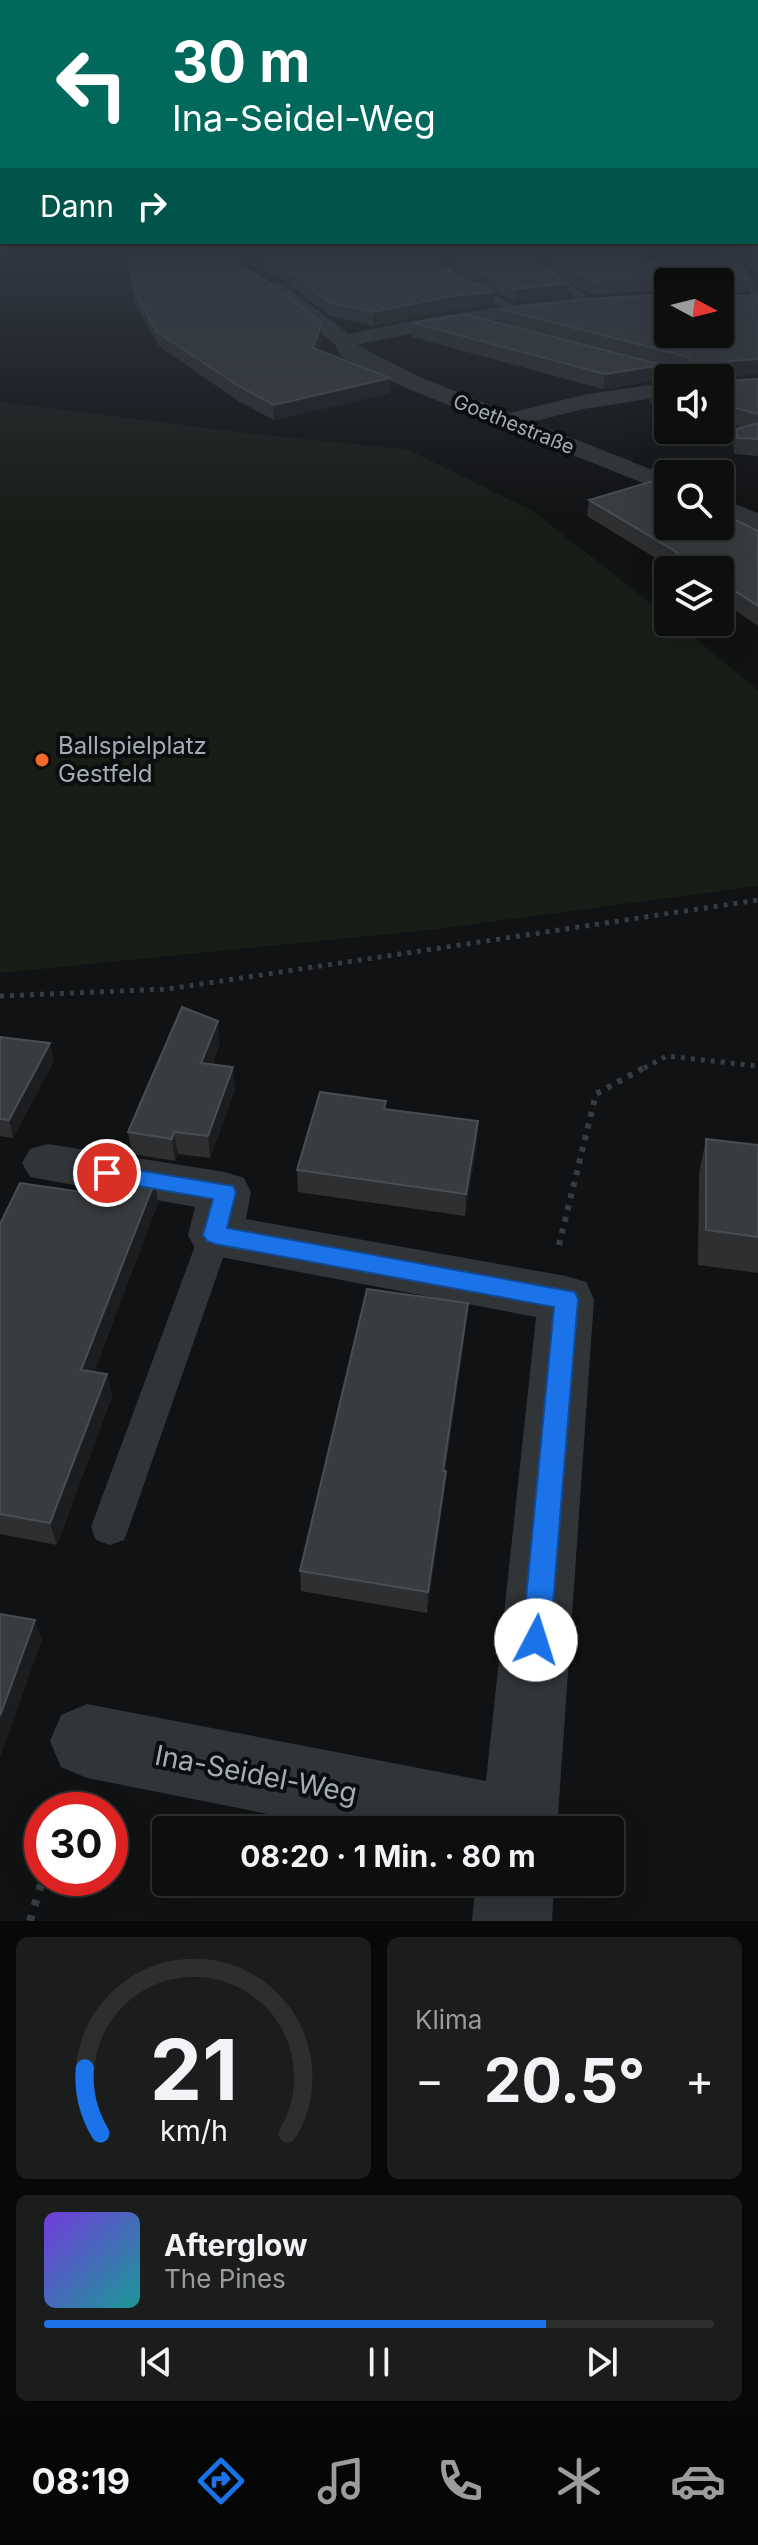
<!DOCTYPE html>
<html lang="de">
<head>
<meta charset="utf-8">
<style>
	body { margin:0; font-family:Inter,sans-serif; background:#1b1c1c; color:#f1f3f6; height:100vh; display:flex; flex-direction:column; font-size:30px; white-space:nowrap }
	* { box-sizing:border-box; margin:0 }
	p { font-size:26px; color:#9a9c9e }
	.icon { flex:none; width:44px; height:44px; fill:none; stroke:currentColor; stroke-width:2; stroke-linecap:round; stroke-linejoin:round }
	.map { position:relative; height:1921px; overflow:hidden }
	.drawer { display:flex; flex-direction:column; gap:16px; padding:16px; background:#070808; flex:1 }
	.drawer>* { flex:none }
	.top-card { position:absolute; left:0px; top:0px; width:758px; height:244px; box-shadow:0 8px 32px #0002,0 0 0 2px #2d2e2e; background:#00695c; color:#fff; overflow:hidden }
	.needle { width:52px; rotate:97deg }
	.controls { position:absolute; left:654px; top:268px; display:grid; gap:16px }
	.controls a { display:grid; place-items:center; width:80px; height:80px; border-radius:8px; background:#0d0e0e; box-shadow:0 8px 32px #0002,0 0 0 2px #2d2e2e; font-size:40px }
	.speed { position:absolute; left:24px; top:1792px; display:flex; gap:16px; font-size:40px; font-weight:700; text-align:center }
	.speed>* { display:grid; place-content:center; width:104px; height:104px; border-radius:50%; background:#0d0e0e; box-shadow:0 8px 32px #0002,0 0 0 2px #2d2e2e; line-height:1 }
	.speed .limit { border:12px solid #d22; background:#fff; color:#111 }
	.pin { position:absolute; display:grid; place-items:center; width:68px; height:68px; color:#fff; margin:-34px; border:4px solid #fff; border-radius:50%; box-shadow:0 2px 8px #0007 }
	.me { position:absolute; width:88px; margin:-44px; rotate:5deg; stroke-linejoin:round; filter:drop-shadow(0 0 6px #0008) }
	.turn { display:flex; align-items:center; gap:28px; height:168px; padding:0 40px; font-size:36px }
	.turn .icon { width:104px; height:104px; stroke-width:2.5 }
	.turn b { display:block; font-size:56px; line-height:68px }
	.then { display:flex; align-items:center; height:76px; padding:0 40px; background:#0003; gap:16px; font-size:30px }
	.big { font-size:60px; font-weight:700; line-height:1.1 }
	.drawer .widget { flex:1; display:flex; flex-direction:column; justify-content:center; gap:12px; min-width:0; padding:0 28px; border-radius:12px; background:#1b1c1c }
	.drawer .dial { align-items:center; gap:0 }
	.dial svg { height:208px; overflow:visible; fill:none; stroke:#2d2e2e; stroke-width:7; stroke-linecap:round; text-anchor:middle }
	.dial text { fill:#f1f3f6; stroke:none }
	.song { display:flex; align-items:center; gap:24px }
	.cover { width:96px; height:96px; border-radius:12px; background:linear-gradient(135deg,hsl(260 70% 55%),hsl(180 70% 35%)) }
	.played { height:8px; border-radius:4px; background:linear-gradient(90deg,#1a73e8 75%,#2d2e2e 75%) }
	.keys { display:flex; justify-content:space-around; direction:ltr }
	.heat { display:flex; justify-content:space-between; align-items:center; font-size:44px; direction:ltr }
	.drawer .tiles { flex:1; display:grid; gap:16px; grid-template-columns:1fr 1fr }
	.widget:last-child { grid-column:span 2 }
	.trip { position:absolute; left:152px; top:1816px; width:472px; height:80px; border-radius:8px; background:#0d0e0e; box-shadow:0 8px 32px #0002,0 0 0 2px #2d2e2e; font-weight:700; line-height:80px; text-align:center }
	.menu { display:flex; height:128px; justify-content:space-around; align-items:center; background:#050606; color:#9a9c9e }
	.menu .icon { width:56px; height:56px }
	.menu .selected { color:#1a73e8 }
	.menu b { font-size:36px; color:#f1f3f6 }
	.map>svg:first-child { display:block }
</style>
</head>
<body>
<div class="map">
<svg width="758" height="1921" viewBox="0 0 758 1921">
	<rect width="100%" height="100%" fill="#111213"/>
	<!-- green -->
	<path fill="#191d18" d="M 0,402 L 253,434 L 407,449 L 533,511 L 668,617 L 668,622 L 675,622 L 758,690 L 758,886 L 429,930 L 0,973 Z"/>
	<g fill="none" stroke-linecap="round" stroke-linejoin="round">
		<!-- path-far2 -->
		<path stroke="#383c3f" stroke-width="5" stroke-dasharray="4 6" stroke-linecap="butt" d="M 0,996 L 168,989 L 758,900
			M 644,1068 L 667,1056 L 758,1066"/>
		<!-- path-far1 -->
		<path stroke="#383c3f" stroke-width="6" stroke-dasharray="5 7" stroke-linecap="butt" d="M 559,1245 L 596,1094 L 647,1066"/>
		<!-- path -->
		<path stroke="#383c3f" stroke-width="8" stroke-dasharray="6 10" stroke-linecap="butt" d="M 30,1921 L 43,1878"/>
		<!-- lane -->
		<path fill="#323538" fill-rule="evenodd" d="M 661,255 L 670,257 L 651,268 L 668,286 L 668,295 L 639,267 Z
			M 530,256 L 538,256 L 543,266 L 594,301 L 594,305 L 586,305 L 534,270 Z
			M 758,256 L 758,262 L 743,262 L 758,288 L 758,301 L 752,298 L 731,259 L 736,256 Z
			M 445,266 L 453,266 L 451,273 L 521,309 L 511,311 L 441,276 Z
			M 629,360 L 686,375 L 688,378 L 668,379 L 624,367 L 623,364 Z
			M 215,1222 L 226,1226 L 231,1235 L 129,1527 L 124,1540 L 110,1545 L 96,1540 L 91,1527 L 199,1235 L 204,1226 Z"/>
		<!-- street -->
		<path fill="#323538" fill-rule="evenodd" d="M 0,246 L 264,246 L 255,251 L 0,256 Z
			M 275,282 L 282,284 L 349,334 C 455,311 560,296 668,294 L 668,306 C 562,308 460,322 357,345 L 422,378 L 510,413 L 583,395 L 668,382 L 668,396 L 583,409 L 532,422 L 668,476 L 668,493 L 406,388 L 340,356 L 335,344 L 268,292 L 266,288 L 268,284 Z
			M 720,498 L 758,513 L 758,531 L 720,516 Z
			M 48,1144 L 225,1172 L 244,1178 L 251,1192 L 246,1219 L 566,1276 L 586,1282 L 594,1299 L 557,1830 L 349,1830 L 87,1778 L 61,1767 L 50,1741 L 61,1715 L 87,1704 L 486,1781 L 536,1317 L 215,1256 L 196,1250 L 188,1235 L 195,1207 L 30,1177 L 22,1163 L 30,1149 Z
			M 476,1882 L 554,1882 L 552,1921 L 472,1921 Z"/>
	</g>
	<!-- wall -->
	<path fill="#2d2f31" d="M 338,246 L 758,246 L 758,283 L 748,265 L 750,254 L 734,253 L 748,279 L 746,293 L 720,293 L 720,282 L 668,283 L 656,269 L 657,256 L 663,253 L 662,252 L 645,261 L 661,278 L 660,291 L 590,295 L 545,264 L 541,255 L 531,253 L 533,260 L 568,297 L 515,302 L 455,271 L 455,264 L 445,263 L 443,267 L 493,292 L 493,305 L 450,310 L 373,326 L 329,315 L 287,283 L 250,264 L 242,265 L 242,266 L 322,323 L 322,338 L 318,350 L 390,393 L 274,420 L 238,401 L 159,346 L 137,308 L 126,261 L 125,248 Z
		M 758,296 L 758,374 L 719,377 L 720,378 L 671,378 L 673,368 L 662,366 L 661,380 L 603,389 L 412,337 L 413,323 L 499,322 L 499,309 Z
		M 720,378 L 722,381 L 758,379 L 758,456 L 734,454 L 733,445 L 736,429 L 743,427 L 720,421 Z
		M 668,383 L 668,407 L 650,402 L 652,386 Z
		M 589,500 L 758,531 L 758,626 L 720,600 L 720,570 L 675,570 L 587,516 Z
		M 0,1037 L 54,1061 L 13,1138 L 0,1136 Z
		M 220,1043 L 212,1065 L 233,1067 L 235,1090 L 210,1158 L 178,1154 L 175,1161 L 132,1154 L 128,1132 Z
		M 386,1109 L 477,1143 L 465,1216 L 298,1192 L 297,1170 Z
		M 706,1139 L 758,1145 L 758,1273 L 698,1265 L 699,1173 Z
		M 158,1203 L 94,1372 L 107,1374 L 112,1396 L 57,1545 L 0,1534 L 0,1224 Z
		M 468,1303 L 466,1326 L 445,1471 L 444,1493 L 427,1613 L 301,1591 L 300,1571 Z"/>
	<!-- shaded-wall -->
	<path fill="#1c1d1f" d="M 652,246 L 662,246 L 662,252 L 636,267 L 637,254 Z
		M 732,246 L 736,246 L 734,253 L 728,260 L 730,248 Z
		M 445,250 L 445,263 L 438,275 L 439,262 Z
		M 242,252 L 250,252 L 250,264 L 242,265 L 237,272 L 236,259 Z
		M 569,283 L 568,297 L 515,302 L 515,289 Z
		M 493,292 L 493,305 L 450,310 L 373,326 L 373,312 L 451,296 Z
		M 322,323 L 322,338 L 314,363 L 313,348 Z
		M 758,359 L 758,374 L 718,377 L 720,362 Z
		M 662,365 L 661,380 L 603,389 L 605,374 Z
		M 390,378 L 390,393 L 274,420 L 274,405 Z
		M 218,1021 L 220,1043 L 204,1086 L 201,1063 Z
		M 50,1043 L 54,1061 L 13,1138 L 9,1120 Z
		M 233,1067 L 235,1090 L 210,1158 L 208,1136 Z
		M 478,1121 L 477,1143 L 465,1216 L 466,1194 Z
		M 174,1132 L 178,1154 L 175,1161 L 172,1139 Z
		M 155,1181 L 158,1203 L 86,1392 L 81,1370 Z
		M 468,1303 L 466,1326 L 441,1493 L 443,1471 Z
		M 107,1374 L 112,1396 L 57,1545 L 50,1523 Z
		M 446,1471 L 444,1493 L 427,1613 L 428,1592 Z
		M 35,1620 L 42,1640 L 0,1758 L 0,1716 Z"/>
	<!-- building -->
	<path fill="#393c3f" stroke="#4a4e51" stroke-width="2" d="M 187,246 L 528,246 L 533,260 L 569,283 L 515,289 L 455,259 L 456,251 L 445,250 L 439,262 L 440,266 L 493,292 L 451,296 L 373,312 L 329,302 L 287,270 L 250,252 L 242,252 L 236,259 L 240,265 L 270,283 L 322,323 L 313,348 L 390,378 L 274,405 L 237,385 L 157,332 L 136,294 L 125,248 Z
		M 543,246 L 652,246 L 637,254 L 661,278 L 591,281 L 546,251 Z
		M 673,246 L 732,246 L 730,248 L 748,279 L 720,280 L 720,282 L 673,282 L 673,273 L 657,256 Z
		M 750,252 L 758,252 L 758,266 Z
		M 668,295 L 668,334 L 720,334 L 720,295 L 758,296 L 758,359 L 720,362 L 720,378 L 672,378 L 673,367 L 692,365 L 689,357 L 499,309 L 591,299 Z
		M 464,314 L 662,365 L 605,374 L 413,323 Z
		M 720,378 L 722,381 L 758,379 L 758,414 L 720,404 Z
		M 668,383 L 668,390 L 652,386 Z
		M 758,423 L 758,439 L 737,438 L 736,429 Z
		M 653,481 L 668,488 L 668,526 L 720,526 L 720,512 L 758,531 L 758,606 L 720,581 L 720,570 L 703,570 L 670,548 L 589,500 Z
		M 182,1007 L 218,1021 L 201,1063 L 233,1067 L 208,1136 L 174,1132 L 172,1139 L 128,1132 Z
		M 0,1037 L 50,1043 L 9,1120 L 0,1119 Z
		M 320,1092 L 386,1101 L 384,1109 L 478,1121 L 466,1194 L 297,1170 Z
		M 706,1139 L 758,1145 L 758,1237 L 706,1230 Z
		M 111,1173 L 155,1181 L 81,1370 L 107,1374 L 50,1523 L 0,1514 L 0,1224 L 20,1183 L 102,1195 Z
		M 367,1289 L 468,1303 L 443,1471 L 446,1471 L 428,1592 L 300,1571 Z
		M 0,1614 L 35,1620 L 0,1716 Z"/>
	<!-- sky -->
	<linearGradient id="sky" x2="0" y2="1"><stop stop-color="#090a0a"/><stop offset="0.48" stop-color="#323944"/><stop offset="1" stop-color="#323944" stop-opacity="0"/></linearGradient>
	<rect width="758" height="515" fill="url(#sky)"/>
	<!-- route -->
	<path fill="#1a73e8" stroke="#114b97" stroke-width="2" d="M 107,1165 L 233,1186 L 236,1192 L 227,1228 L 575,1292 L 578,1299 L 550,1640 L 546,1650 L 536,1655 L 526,1650 L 522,1640 L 554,1307 L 215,1244 L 207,1241 L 203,1235 L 213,1199 L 99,1179 L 96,1173 L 99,1167 Z"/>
	<!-- markers -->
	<circle fill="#f16a2b" stroke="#0c0d0e" stroke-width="3" cx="42" cy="760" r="8"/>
	<g text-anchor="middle" stroke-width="8" stroke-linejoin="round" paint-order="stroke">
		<!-- far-street labels -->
		<g font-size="20" fill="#a2aeb3" stroke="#0c0d0e">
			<text transform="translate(514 424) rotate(22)" y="7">Goethestraße</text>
		</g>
		<!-- poi labels -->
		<g font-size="24" fill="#a2aeb3" stroke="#0c0d0e" text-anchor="start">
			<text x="58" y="754">Ballspielplatz<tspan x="58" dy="28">Gestfeld</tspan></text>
		</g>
		<!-- near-street labels -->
		<g font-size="28" fill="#a2aeb3" stroke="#0c0d0e">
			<text transform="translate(256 1774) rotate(11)" y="10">Ina-Seidel-Weg</text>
		</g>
	</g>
</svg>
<div class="controls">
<a><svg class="needle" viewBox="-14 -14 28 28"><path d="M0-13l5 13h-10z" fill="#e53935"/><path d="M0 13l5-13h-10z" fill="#9a9c9e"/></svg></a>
<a><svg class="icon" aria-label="sound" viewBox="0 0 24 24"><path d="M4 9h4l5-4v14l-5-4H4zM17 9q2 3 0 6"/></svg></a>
<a><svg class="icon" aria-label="search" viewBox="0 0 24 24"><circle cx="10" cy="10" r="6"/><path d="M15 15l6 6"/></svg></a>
<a><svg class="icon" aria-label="layers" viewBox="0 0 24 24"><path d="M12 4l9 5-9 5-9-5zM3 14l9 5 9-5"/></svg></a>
</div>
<div class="speed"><div class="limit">30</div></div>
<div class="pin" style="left:107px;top:1173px;background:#d93025"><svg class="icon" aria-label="arrive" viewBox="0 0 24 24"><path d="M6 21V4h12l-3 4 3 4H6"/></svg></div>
<svg class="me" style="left:536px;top:1640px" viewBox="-20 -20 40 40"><circle r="19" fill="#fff"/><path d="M0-13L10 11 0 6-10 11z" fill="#1a73e8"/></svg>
<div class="trip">08:20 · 1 Min. · 80 m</div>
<div class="top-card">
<div class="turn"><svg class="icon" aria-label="left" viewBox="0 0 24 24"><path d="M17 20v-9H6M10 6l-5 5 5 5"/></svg><div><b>30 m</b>Ina-Seidel-Weg</div></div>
<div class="then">Dann<svg class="icon" aria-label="right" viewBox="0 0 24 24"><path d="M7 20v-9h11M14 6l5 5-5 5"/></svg></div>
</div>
</div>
<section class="drawer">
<div class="tiles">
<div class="widget dial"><svg viewBox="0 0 100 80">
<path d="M14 69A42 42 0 1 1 86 69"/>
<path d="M14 69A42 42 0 0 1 8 44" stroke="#1a73e8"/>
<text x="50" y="56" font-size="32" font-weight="700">21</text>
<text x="50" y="72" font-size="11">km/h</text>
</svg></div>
<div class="widget"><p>Klima</p>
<div class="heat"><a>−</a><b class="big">20.5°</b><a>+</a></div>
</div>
<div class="widget">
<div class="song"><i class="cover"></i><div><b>Afterglow</b><p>The Pines</p></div></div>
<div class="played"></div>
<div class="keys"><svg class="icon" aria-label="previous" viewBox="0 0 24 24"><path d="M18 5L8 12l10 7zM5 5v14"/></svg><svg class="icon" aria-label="pause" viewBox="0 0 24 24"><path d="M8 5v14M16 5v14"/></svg><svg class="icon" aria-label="next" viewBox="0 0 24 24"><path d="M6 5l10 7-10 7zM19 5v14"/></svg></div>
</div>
</div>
</section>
<nav class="menu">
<b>08:19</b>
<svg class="icon selected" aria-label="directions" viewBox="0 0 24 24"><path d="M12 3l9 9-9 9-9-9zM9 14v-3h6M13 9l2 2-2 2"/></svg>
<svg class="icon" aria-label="music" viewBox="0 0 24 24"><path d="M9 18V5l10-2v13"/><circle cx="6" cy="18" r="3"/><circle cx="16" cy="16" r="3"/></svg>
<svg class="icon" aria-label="phone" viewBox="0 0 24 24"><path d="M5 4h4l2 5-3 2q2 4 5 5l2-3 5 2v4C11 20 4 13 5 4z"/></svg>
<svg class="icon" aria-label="climate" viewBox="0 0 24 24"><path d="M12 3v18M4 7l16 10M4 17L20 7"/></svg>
<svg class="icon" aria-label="car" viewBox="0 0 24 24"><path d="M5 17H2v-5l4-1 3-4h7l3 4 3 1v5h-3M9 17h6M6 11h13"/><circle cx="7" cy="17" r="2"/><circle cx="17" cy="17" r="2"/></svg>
</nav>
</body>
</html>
